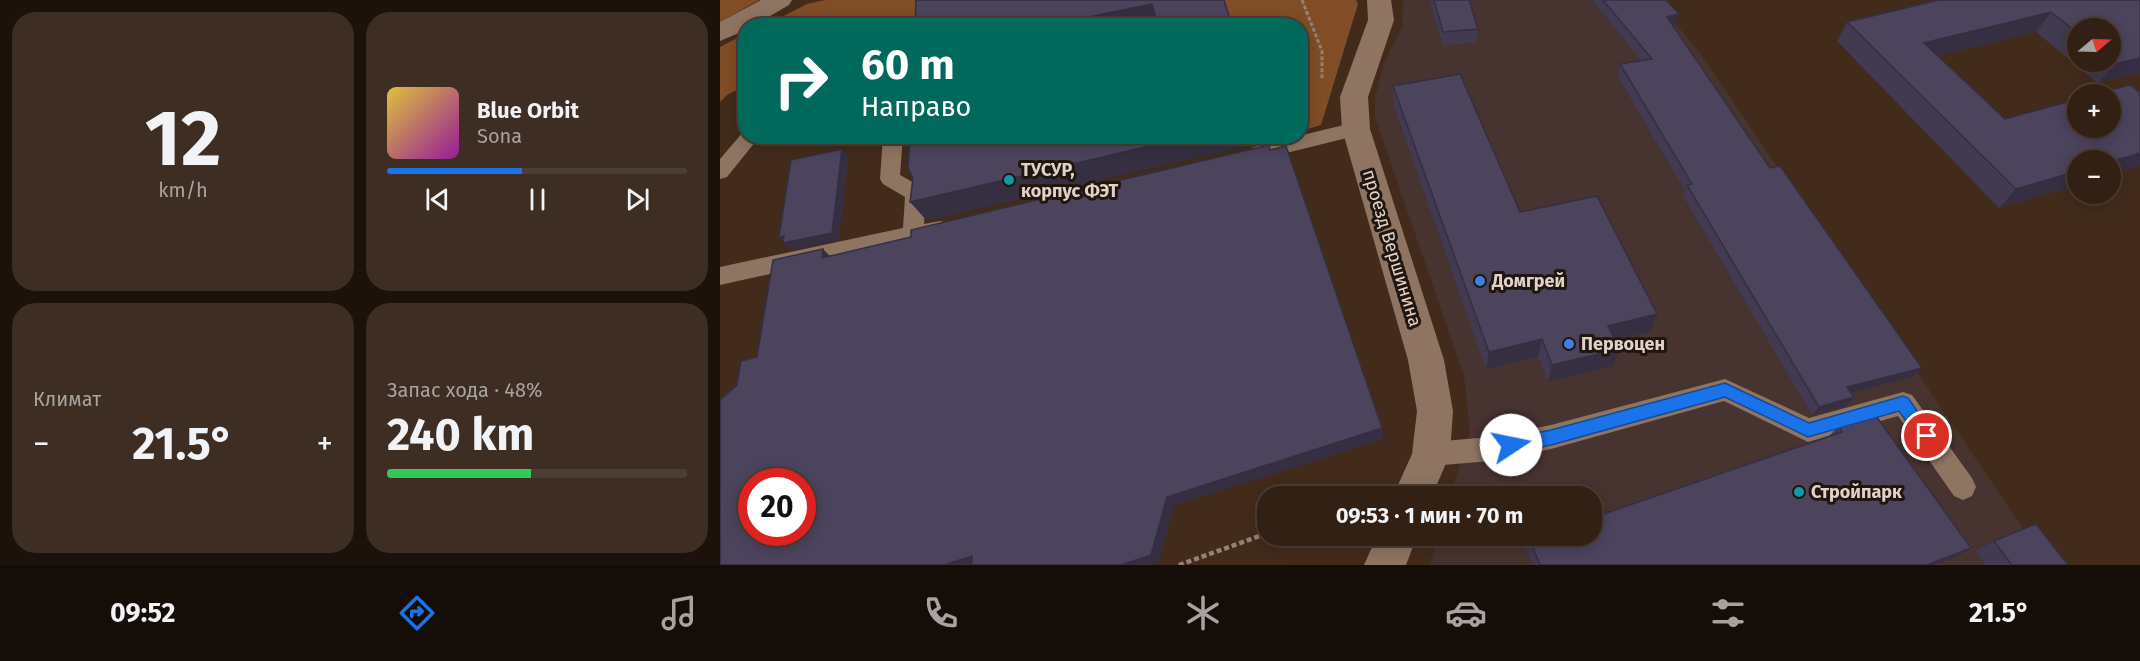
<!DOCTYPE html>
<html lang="ru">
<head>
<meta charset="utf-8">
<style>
	body { margin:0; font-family:"Fira Sans",sans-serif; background:#3d2d22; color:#f1f3f6; height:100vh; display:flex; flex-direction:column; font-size:22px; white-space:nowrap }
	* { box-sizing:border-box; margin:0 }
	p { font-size:20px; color:#a8a3a0 }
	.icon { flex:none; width:33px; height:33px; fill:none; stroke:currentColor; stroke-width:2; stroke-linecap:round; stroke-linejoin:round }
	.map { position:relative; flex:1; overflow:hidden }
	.side { display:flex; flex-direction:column; gap:12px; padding:12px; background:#1c120b; width:720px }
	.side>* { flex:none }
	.guide { position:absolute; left:18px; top:18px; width:570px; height:126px; border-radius:24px; box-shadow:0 3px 15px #0003,0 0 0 2px #4d3e34; background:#00695c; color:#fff; overflow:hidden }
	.needle { width:39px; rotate:71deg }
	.buttons { position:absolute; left:1347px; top:18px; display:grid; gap:12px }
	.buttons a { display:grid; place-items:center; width:54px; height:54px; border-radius:50%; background:#322014; box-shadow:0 3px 15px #0003,0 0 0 2px #4d3e34; font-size:30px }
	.speed { position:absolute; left:18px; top:468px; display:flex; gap:12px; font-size:30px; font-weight:700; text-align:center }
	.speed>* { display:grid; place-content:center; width:78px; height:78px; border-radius:50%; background:#322014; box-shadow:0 3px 15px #0003,0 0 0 2px #4d3e34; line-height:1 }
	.speed .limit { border:9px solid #d22; background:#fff; color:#111 }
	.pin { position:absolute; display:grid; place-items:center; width:51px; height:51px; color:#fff; margin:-26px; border:3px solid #fff; border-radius:50%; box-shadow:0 2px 6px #0007 }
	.me { position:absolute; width:66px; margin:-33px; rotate:79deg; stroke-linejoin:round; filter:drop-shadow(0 0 4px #0008) }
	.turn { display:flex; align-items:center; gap:21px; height:126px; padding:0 24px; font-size:27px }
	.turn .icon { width:78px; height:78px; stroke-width:2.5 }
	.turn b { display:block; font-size:42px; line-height:51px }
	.big { font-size:45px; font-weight:700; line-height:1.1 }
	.side .widget { flex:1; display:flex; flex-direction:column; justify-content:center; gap:9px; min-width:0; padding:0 21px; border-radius:24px; background:#3d2d22 }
	.side .dial { align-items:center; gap:0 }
	.dial b { font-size:78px; line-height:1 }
	.song { display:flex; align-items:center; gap:18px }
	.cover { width:72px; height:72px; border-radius:9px; background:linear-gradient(135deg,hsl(50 70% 55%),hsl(300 70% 35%)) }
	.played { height:6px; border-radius:3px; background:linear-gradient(90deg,#1a73e8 45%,#4d3e34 45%) }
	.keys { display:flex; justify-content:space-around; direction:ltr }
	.heat { display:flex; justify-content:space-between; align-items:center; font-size:33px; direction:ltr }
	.charge { height:9px; border-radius:4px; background:linear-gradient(90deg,#34c759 48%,#4d3e34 0) }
	.side .tiles { flex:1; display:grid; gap:12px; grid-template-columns:repeat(2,1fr) }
	.trip { position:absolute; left:537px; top:486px; width:345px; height:60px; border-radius:24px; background:#322014; box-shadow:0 3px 15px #0003,0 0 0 2px #4d3e34; font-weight:700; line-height:60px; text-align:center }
	.dock { display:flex; height:96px; justify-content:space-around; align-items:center; background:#140d08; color:#a8a3a0 }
	.dock .icon { width:42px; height:42px }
	.dock .on { color:#1a73e8 }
	.dock b { font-size:27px; color:#f1f3f6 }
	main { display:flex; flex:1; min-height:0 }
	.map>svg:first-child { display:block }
</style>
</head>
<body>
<main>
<section class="side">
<div class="tiles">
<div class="widget dial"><b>12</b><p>km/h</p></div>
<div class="widget">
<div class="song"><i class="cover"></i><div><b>Blue Orbit</b><p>Sona</p></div></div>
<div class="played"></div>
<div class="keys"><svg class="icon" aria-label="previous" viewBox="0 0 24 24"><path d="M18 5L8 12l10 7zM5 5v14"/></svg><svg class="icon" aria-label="pause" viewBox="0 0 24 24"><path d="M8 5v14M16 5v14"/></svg><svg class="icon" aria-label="next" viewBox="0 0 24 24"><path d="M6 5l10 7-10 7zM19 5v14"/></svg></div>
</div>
<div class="widget"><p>Климат</p>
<div class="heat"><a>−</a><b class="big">21.5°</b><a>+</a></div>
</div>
<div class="widget"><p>Запас хода · 48%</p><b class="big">240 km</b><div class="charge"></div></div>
</div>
</section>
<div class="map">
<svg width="1420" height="565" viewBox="0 0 1420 565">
	<rect width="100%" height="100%" fill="#422b1b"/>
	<!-- commercial -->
	<path fill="#473330" d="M 683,0 L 936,0 L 980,53 L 1328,565 L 710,565 L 718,536 L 872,536 L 872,496 L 730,496 L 750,432 L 744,376 L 655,117 L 655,97 L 664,63 L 682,27 Z"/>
	<!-- green -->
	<path fill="#804d26" d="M 0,0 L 39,0 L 0,22 Z
		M 105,0 L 288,0 L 209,15 L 191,25 L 44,26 L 87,4 Z
		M 502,0 L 636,0 L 638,4 L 601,125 L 581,131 L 580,26 L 510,25 Z
		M 25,34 L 25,86 L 7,95 L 0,102 L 0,47 Z"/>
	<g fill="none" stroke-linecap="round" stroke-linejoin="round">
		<!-- path-far1 -->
		<path stroke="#958275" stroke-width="3" stroke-dasharray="4 2" stroke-linecap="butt" d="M 582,0 L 602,51 L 602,80"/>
		<!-- path -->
		<path stroke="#958275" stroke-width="4.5" stroke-dasharray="5 3" stroke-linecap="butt" d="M 459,565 L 548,533"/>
		<!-- service -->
		<path fill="#8f7462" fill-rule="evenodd" d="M 636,122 L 643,124 L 646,129 L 643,134 L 538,160 L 531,158 L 528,153 L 531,148 L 538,146 Z
			M 24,131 L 26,136 L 40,136 L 7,177 L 0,179 L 0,159 Z
			M 163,136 L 183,136 L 180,175 C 211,192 207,190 204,224 L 220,221 L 228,223 L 231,229 L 228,235 L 0,285 L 0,267 L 183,228 L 185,197 L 163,184 L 160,179 Z
			M 1005,379 L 1089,418 L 1183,392 L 1192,395 L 1252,478 L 1256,487 L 1252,496 L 1243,500 L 1234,496 L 1178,416 L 1088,442 L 1004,401 L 831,449 L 771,461 L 711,466 L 702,463 L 698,454 L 702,445 L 711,442 L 771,437 L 831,425 Z"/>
		<!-- pedestrian -->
		<path fill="#8f7462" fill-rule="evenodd" d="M 41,0 L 72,0 L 69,5 L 33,26 L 26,26 L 26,30 L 0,41 L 0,22 Z"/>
		<!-- tertiary -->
		<path fill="#8f7462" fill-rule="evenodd" d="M 647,0 L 671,0 L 674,20 L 648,97 L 650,129 L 724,360 L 733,411 L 730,454 L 712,496 L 673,496 L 692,454 L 697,411 L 688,360 L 622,129 L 620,97 L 648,20 Z
			M 657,536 L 697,536 L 686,565 L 644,565 Z"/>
	</g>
	<!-- wall -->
	<path fill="#413a50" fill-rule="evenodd" d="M 710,0 L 749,0 L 758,29 L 757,42 L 723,46 Z
		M 872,0 L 946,0 L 956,25 L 953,26 L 1193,377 L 1131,393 L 1126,406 L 1092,415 L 963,196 L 965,191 L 897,75 L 900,64 L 921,60 Z
		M 1420,0 L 1420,73 L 1378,83 L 1316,32 L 1218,56 L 1285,119 L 1420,93 L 1420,166 L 1390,175 L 1358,160 L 1358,185 L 1279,208 L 1117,41 L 1127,22 ZM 1358,28 L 1390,28 L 1390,62 L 1358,62 Z
		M 673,86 L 800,212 L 930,332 L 895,340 L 893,366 L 828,382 L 818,357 L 766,369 L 674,106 Z
		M 1119,426 L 1251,548 L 1233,558 L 1213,565 L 813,565 L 806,549 L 810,540 L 1109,436 Z
		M 1274,541 L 1348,565 L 1265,565 L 1255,551 Z"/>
	<!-- shaded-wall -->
	<path fill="#352f41" d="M 432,4 L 438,26 L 325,26 Z
		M 1331,12 L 1316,32 L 1191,63 L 1204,43 Z
		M 959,14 L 956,25 L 944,28 L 947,17 Z
		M 1420,58 L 1420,73 L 1378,83 L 1395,64 Z
		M 472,136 L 546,136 L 547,141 L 207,221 L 190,202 Z
		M 122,149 L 129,157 L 119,240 L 71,250 L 63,243 L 65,243 L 59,237 L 64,236 Z
		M 1420,153 L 1420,166 L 1390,175 L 1390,162 Z
		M 1358,171 L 1358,185 L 1279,208 L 1296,189 Z
		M 103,249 L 116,262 L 102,258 Z
		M 937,314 L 930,332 L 882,343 L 888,326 Z
		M 822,339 L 818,357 L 766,369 L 769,352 Z
		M 899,349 L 893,366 L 828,382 L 832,365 Z
		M 1202,368 L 1193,377 L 1119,396 L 1127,387 Z
		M 1134,397 L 1126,406 L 1092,415 L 1099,407 Z
		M 662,428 L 663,439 L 454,506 L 439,563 L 433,565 L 401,565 L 447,497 Z
		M 1251,548 L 1233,558 L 1213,565 L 1207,565 Z
		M 252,556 L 261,565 L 224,565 Z"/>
	<!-- building -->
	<path fill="#4c435d" stroke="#352f41" stroke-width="1.5" fill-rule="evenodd" d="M 196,0 L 504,0 L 512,26 L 438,26 L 432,4 L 325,26 L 195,26 Z
		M 714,0 L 749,0 L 758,29 L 723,32 Z
		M 883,0 L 946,0 L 959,14 L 947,17 L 1050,168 L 1060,166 L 1202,368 L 1127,387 L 1134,397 L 1099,407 L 967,185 L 972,184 L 900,64 L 932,59 Z
		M 1219,0 L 1420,0 L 1420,58 L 1395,64 L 1390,60 L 1390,28 L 1358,28 L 1358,33 L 1331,12 L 1204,43 L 1285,119 L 1358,99 L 1358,128 L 1390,128 L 1390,94 L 1374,94 L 1410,85 L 1420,93 L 1420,153 L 1390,162 L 1390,160 L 1358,160 L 1358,171 L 1296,189 L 1127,22 Z
		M 740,74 L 800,212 L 877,196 L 937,314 L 888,326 L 899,349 L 832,365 L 822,339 L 769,352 L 673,86 Z
		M 190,136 L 472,136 L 190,202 L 193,178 L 188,168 Z
		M 549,145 L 550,150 L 566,146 L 662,428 L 447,497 L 431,555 L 401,565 L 252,565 L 252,556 L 224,565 L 0,565 L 0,400 L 17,385 L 21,361 L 37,357 L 53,260 L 103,249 L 102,258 L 191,237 L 191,230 ZM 32,482 L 82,482 L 82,532 L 32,532 Z
		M 122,149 L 112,233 L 63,243 L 64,236 L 59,237 L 71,160 Z
		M 1156,416 L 1251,548 L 1207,565 L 820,565 L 810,540 L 821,536 L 872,536 L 872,518 L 1122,432 L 1119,426 Z
		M 1316,524 L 1348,565 L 1292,565 L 1274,541 Z"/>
	<!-- route -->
	<path fill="#1a73e8" stroke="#114b97" stroke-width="1.5" d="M 1005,383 L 1089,423 L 1183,396 L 1188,398 L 1215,436 L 1212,442 L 1207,444 L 1201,442 L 1179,411 L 1088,437 L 1005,397 L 831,445 L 791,453 L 785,450 L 783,445 L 785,440 L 791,438 L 831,430 Z"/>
	<!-- markers -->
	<g fill="#0f9aa8" stroke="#21160f" stroke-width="2">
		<circle cx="289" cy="180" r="6"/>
		<circle cx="1079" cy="492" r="6"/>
	</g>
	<g fill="#3f7fe0" stroke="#21160f" stroke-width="2">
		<circle cx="760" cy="281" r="6"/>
		<circle cx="849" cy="344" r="6"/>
	</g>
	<g text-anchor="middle" stroke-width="6" stroke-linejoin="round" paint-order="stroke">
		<!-- poi labels -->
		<g font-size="18" font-weight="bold" fill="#e1d2c8" stroke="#21160f" text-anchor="start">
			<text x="301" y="176">ТУСУР,<tspan x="301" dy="21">корпус ФЭТ</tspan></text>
			<text x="772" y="287">Домгрей</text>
			<text x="861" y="350">Первоцен</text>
			<text x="1091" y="498">Стройпарк</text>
		</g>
		<!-- street labels -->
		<g font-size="18" fill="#e1d2c8" stroke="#21160f">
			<text transform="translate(672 248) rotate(73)" y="6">проезд Вершинина</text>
		</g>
	</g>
</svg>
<div class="buttons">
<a><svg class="needle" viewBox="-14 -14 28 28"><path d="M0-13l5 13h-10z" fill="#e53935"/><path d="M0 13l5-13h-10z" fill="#a8a3a0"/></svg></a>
<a>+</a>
<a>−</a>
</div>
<div class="speed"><div class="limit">20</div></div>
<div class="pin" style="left:1207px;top:436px;background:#d93025"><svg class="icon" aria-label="arrive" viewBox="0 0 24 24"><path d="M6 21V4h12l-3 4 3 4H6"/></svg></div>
<svg class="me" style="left:791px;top:445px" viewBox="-20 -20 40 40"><circle r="19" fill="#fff"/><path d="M0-13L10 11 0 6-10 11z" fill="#1a73e8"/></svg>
<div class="trip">09:53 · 1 мин · 70 m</div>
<div class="guide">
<div class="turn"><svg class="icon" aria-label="right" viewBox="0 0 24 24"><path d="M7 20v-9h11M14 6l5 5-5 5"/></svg><div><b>60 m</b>Направо</div></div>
</div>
</div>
</main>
<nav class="dock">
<b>09:52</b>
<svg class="icon on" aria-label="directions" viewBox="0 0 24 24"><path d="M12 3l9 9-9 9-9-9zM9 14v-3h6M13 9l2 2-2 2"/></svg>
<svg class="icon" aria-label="music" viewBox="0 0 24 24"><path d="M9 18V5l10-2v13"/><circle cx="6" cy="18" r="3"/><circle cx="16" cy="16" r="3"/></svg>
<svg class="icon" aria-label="phone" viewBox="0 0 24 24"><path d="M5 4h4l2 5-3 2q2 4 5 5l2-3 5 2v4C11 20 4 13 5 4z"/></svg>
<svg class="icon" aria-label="climate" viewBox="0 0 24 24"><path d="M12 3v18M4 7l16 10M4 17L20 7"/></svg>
<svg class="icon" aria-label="car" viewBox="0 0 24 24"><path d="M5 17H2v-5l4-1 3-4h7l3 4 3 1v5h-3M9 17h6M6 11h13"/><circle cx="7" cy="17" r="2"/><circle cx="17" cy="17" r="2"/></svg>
<svg class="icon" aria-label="filters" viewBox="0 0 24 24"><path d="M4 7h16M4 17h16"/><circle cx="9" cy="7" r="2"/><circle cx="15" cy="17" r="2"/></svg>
<b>21.5°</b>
</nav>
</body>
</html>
